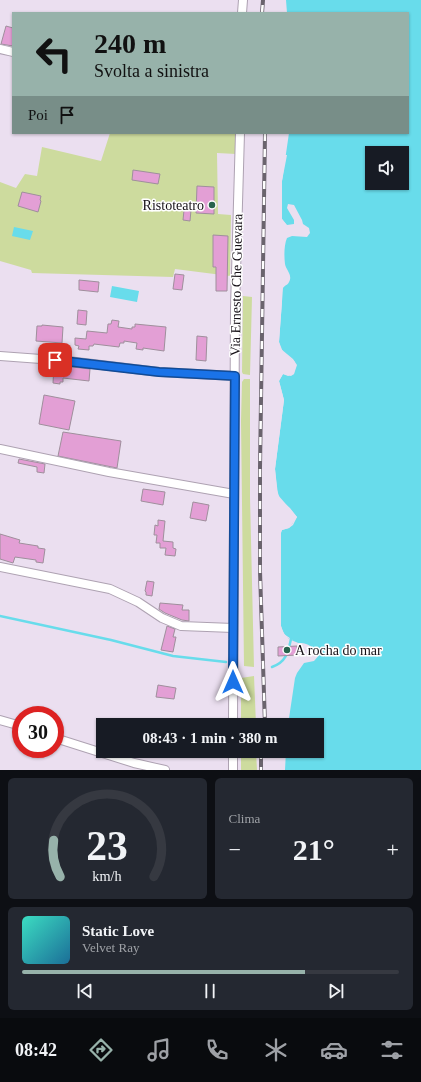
<!DOCTYPE html>
<html lang="it">
<head>
<meta charset="utf-8">
<style>
	body { margin:0; font-family:Georgia,serif; background:#242831; color:#f1f3f6; height:100vh; display:flex; flex-direction:column; font-size:15px; white-space:nowrap }
	* { box-sizing:border-box; margin:0 }
	p { font-size:13px; color:#9ea1a6 }
	.icon { flex:none; width:22px; height:22px; fill:none; stroke:currentColor; stroke-width:2; stroke-linecap:round; stroke-linejoin:round }
	.map { position:relative; height:770px; overflow:hidden }
	.drawer { display:flex; flex-direction:column; gap:8px; padding:8px; background:#0d0f14; flex:1 }
	.drawer>* { flex:none }
	.guide { position:absolute; left:12px; top:12px; width:397px; height:122px; border-radius:0px; box-shadow:0 1px 3px #0004; background:#97b2aa; color:#111; overflow:hidden }
	.tools { position:absolute; left:365px; top:146px; display:grid; gap:8px }
	.tools a { display:grid; place-items:center; width:44px; height:44px; border-radius:0px; background:#171b24; box-shadow:0 1px 3px #0004; font-size:20px }
	.speed { position:absolute; left:12px; top:706px; display:flex; gap:8px; font-size:20px; font-weight:700; text-align:center }
	.speed>* { display:grid; place-content:center; width:52px; height:52px; border-radius:50%; background:#171b24; box-shadow:0 1px 3px #0004; line-height:1 }
	.speed .limit { border:6px solid #d22; background:#fff; color:#111 }
	.pin { position:absolute; display:grid; place-items:center; width:34px; height:34px; color:#fff; margin:-17px; border-radius:8px; box-shadow:0 2px 6px #0006 }
	.me { position:absolute; width:44px; margin:-22px; rotate:0deg; stroke-linejoin:round; filter:drop-shadow(0 0 3px #0008) }
	.turn { display:flex; align-items:center; gap:14px; height:84px; padding:0 16px; font-size:18px }
	.turn .icon { width:52px; height:52px; stroke-width:2.5 }
	.turn b { display:block; font-size:28px; line-height:34px }
	.then { display:flex; align-items:center; height:38px; padding:0 16px; background:#0003; gap:8px; font-size:15px }
	.big { font-size:30px; font-weight:800; line-height:1.1 }
	.drawer .tile { flex:1; display:flex; flex-direction:column; justify-content:center; gap:6px; min-width:0; padding:0 14px; border-radius:6px; background:#242831 }
	.drawer .dial { align-items:center; gap:0 }
	.dial svg { height:104px; overflow:visible; fill:none; stroke:#363941; stroke-width:7; stroke-linecap:round; text-anchor:middle }
	.dial text { fill:#f1f3f6; stroke:none }
	.song { display:flex; align-items:center; gap:12px }
	.cover { width:48px; height:48px; border-radius:6px; background:linear-gradient(135deg,hsl(170 70% 55%),hsl(200 70% 35%)) }
	.played { height:4px; border-radius:2px; background:linear-gradient(90deg,#97b2aa 75%,#363941 75%) }
	.keys { display:flex; justify-content:space-around; direction:ltr }
	.heat { display:flex; justify-content:space-between; align-items:center; font-size:22px; direction:ltr }
	.drawer .tiles { flex:1; display:grid; gap:8px; grid-template-columns:1fr 1fr }
	.tile:last-child { grid-column:span 2 }
	.trip { position:absolute; left:96px; top:718px; width:228px; height:40px; border-radius:0px; background:#171b24; box-shadow:0 1px 3px #0004; font-weight:800; line-height:40px; text-align:center }
	.menu { display:flex; height:64px; justify-content:space-around; align-items:center; background:#090b0e; color:#9ea1a6 }
	.menu .icon { width:28px; height:28px }
	.menu .on { color:#97b2aa }
	.menu b { font-size:18px; color:#f1f3f6 }
	.map>svg:first-child { display:block }
</style>
</head>
<body>
<div class="map">
<svg width="421" height="770" viewBox="0 0 421 770">
	<rect width="100%" height="100%" fill="#ebdff0"/>
	<!-- green -->
	<path fill="#cddb9e" d="M 110,133 L 236,133 L 236,154 L 217,153 L 218,214 L 231,215 L 230,276 L 175,269 L 173,277 L 32,273 L 31,270 L 0,261 L 0,182 L 16,188 L 25,174 L 37,176 L 42,147 L 101,161 Z
		M 243,296 L 252,297 L 250,375 L 243,374 L 242,372 Z
		M 244,379 L 250,379 L 250,497 L 254,667 L 244,666 L 241,421 L 242,382 Z
		M 254,676 L 256,725 L 241,725 L 241,678 Z
		M 241,751 L 256,751 L 257,770 L 241,770 Z"/>
	<!-- water -->
	<path fill="#68dceb" fill-rule="evenodd" d="M 286,0 L 421,0 L 421,770 L 285,770 L 286,751 L 317,751 L 317,725 L 288,725 L 295,678 L 297,673 L 304,663 L 314,661 L 321,653 L 320,650 C 314,649 312,646 306,644 C 302,642 299,644 296,642 C 288,640 283,634 281,626 L 281,532 L 282,530 L 289,528 L 297,517 L 290,508 L 280,499 L 277,490 L 275,469 L 284,400 L 279,381 L 283,374 L 288,376 L 294,374 L 295,362 L 283,352 L 279,342 L 283,288 C 285,285 288,285 289,282 C 293,275 286,270 285,264 C 284,256 284,245 287,238 L 292,236 L 307,237 L 310,233 L 309,228 L 303,224 L 302,220 L 294,205 L 288,204 L 287,208 L 294,220 L 294,224 L 287,225 L 282,219 L 282,181 L 289,133 L 408,133 L 408,13 L 287,13 ZM 372,153 L 402,153 L 402,183 L 372,183 Z
		M 14,227 L 33,231 L 30,240 L 12,236 Z
		M 112,286 L 139,291 L 137,302 L 110,297 Z"/>
	<!-- pier -->
	<path fill="#ebdff0" d="M 285,155 L 287,155 L 282,181 L 281,212 L 282,219 L 288,227 L 283,225 L 280,220 L 279,212 L 280,181 Z
		M 280,299 L 282,301 L 279,342 L 281,349 L 293,359 L 297,365 L 294,374 L 291,376 L 283,374 L 279,381 L 284,400 L 275,469 L 278,495 L 297,517 L 293,525 L 289,528 L 282,530 L 280,536 L 281,626 L 284,634 L 294,641 L 282,635 L 279,626 L 279,532 L 281,528 L 292,524 L 295,517 L 289,509 L 281,503 L 276,496 L 273,469 L 282,400 L 277,381 L 282,372 L 290,374 L 293,373 L 294,365 L 292,360 L 280,351 L 277,343 Z"/>
	<g fill="none" stroke-linecap="round" stroke-linejoin="round">
		<!-- stream -->
		<path stroke="#68dceb" stroke-width="2.5" d="M 0,616 L 111,640 L 173,656 L 226,662
			M 272,667 C 286,662 288,653 291,639"/>
	</g>
	<!-- building -->
	<path fill="#e39fd5" stroke="#9f8f9c" d="M 6,26 L 13,28 L 13,46 L 1,44 Z
		M 133,170 L 160,174 L 158,184 L 132,180 Z
		M 197,186 L 214,187 L 214,214 L 196,213 Z
		M 22,192 L 41,196 L 40,200 L 41,201 L 38,212 L 18,206 Z
		M 184,210 L 191,210 L 190,221 L 183,220 Z
		M 213,235 L 228,236 L 227,291 L 216,291 L 216,267 L 213,267 Z
		M 175,274 L 184,275 L 182,290 L 173,289 Z
		M 79,280 L 99,282 L 98,292 L 79,290 Z
		M 78,310 L 87,311 L 86,325 L 77,324 Z
		M 112,320 L 119,321 L 118,327 L 132,329 L 132,327 L 135,327 L 135,324 L 166,327 L 164,351 L 143,348 L 143,350 L 136,349 L 137,343 L 124,341 L 124,343 L 120,343 L 119,347 L 94,344 L 93,346 L 89,346 L 89,350 L 78,349 L 79,346 L 75,345 L 75,338 L 86,339 L 87,331 L 107,333 L 108,324 L 111,324 Z
		M 42,325 L 63,327 L 62,343 L 36,341 L 37,326 L 42,326 Z
		M 197,336 L 207,337 L 206,361 L 196,360 Z
		M 54,365 L 90,369 L 89,381 L 63,378 L 63,382 L 60,382 L 60,384 L 53,383 Z
		M 44,395 L 75,401 L 69,430 L 39,424 Z
		M 63,432 L 121,441 L 117,468 L 58,456 Z
		M 19,459 L 45,464 L 44,473 L 37,472 L 37,467 L 18,463 Z
		M 143,489 L 165,492 L 163,505 L 141,501 Z
		M 193,502 L 209,505 L 206,521 L 190,518 Z
		M 158,520 L 165,521 L 163,541 L 173,542 L 173,548 L 176,549 L 175,556 L 165,555 L 166,548 L 160,548 L 160,543 L 156,543 L 157,535 L 154,535 L 155,525 L 158,526 Z
		M 0,534 L 20,540 L 19,543 L 38,546 L 38,548 L 45,549 L 43,563 L 36,562 L 36,560 L 15,557 L 13,563 L 0,559 Z
		M 147,581 L 154,582 L 152,596 L 146,595 L 146,592 L 145,591 Z
		M 160,603 L 183,605 L 182,610 L 189,610 L 189,621 L 182,620 L 165,613 L 159,609 Z
		M 167,626 L 175,629 L 173,637 L 176,637 L 173,652 L 161,650 Z
		M 297,646 L 297,655 L 278,656 L 278,647 Z
		M 158,685 L 176,688 L 174,699 L 156,697 Z"/>
	<g fill="none" stroke-linecap="round" stroke-linejoin="round">
		<!-- minor casing -->
		<g stroke="#aea2b2" stroke-width="10">
			<path id="minor" d="M 242,13 L 243,0
				M 0,49 L 13,52
				M 0,356 L 68,361 L 159,372 L 235,376
				M 0,449 L 109,472 L 234,494
				M 0,567 L 110,589 L 138,602 L 162,618 L 181,626 L 233,628
				M 0,720 L 21,726
				M 233,725 L 235,308 L 240,133
				M 55,738 L 134,763 L 165,770
				M 233,770 L 233,751"/>
		</g>
		<!-- minor -->
		<use href="#minor" stroke="#fff" stroke-width="8"/>
		<!-- rail casing -->
		<g stroke="#6a636d" stroke-width="4">
			<path id="rail" d="M 262,13 L 263,0
				M 265,133 L 260,468 L 260,571 L 265,725
				M 261,751 L 261,770"/>
		</g>
		<!-- rail -->
		<use href="#rail" stroke="#fff" stroke-width="2.5" stroke-dasharray="8" stroke-linecap="butt"/>
	</g>
	<g fill="none" stroke-linecap="round" stroke-linejoin="round">
		<!-- route casing -->
		<g stroke="#114b97" stroke-width="10">
			<path id="route" d="M 55,360 L 159,372 L 235,376 L 233,682"/>
		</g>
		<!-- route -->
		<use href="#route" stroke="#1a73e8" stroke-width="7"/>
	</g>
	<!-- markers -->
	<g fill="#28634d" stroke="#fff" stroke-width="1.5">
		<circle cx="212" cy="205" r="4"/>
		<circle cx="287" cy="650" r="4"/>
	</g>
	<g text-anchor="middle" stroke-width="3" stroke-linejoin="round" paint-order="stroke">
		<!-- poi labels -->
		<g font-size="14" fill="#151016" stroke="#fff" text-anchor="end">
			<text x="204" y="210">Ristoteatro</text>
			<text x="295" y="655" text-anchor="start">A rocha do mar</text>
		</g>
		<!-- street labels -->
		<g font-size="14" fill="#151016" stroke="#fff">
			<text transform="translate(236 285) rotate(-89)" y="5">Via Ernesto Che Guevara</text>
		</g>
	</g>
</svg>
<div class="tools">
<a><svg class="icon" aria-label="sound" viewBox="0 0 24 24"><path d="M4 9h4l5-4v14l-5-4H4zM17 9q2 3 0 6"/></svg></a>
</div>
<div class="speed"><div class="limit">30</div></div>
<div class="pin" style="left:55px;top:360px;background:#d93025"><svg class="icon" aria-label="arrive" viewBox="0 0 24 24"><path d="M6 21V4h12l-3 4 3 4H6"/></svg></div>
<svg class="me" style="left:233px;top:682px" viewBox="-20 -20 40 40"><path d="M0-17L14 15 0 8-14 15z" fill="#1a73e8" stroke="#fff" stroke-width="4"/></svg>
<div class="trip">08:43 · 1 min · 380 m</div>
<div class="guide">
<div class="turn"><svg class="icon" aria-label="left" viewBox="0 0 24 24"><path d="M17 20v-9H6M10 6l-5 5 5 5"/></svg><div><b>240 m</b>Svolta a sinistra</div></div>
<div class="then">Poi<svg class="icon" aria-label="arrive" viewBox="0 0 24 24"><path d="M6 21V4h12l-3 4 3 4H6"/></svg></div>
</div>
</div>
<section class="drawer">
<div class="tiles">
<div class="tile dial"><svg viewBox="0 0 100 80">
<path d="M14 69A42 42 0 1 1 86 69"/>
<path d="M14 69A42 42 0 0 1 9 41" stroke="#97b2aa"/>
<text x="50" y="56" font-size="32" font-weight="700">23</text>
<text x="50" y="72" font-size="11">km/h</text>
</svg></div>
<div class="tile"><p>Clima</p>
<div class="heat"><a>−</a><b class="big">21°</b><a>+</a></div>
</div>
<div class="tile">
<div class="song"><i class="cover"></i><div><b>Static Love</b><p>Velvet Ray</p></div></div>
<div class="played"></div>
<div class="keys"><svg class="icon" aria-label="previous" viewBox="0 0 24 24"><path d="M18 5L8 12l10 7zM5 5v14"/></svg><svg class="icon" aria-label="pause" viewBox="0 0 24 24"><path d="M8 5v14M16 5v14"/></svg><svg class="icon" aria-label="next" viewBox="0 0 24 24"><path d="M6 5l10 7-10 7zM19 5v14"/></svg></div>
</div>
</div>
</section>
<nav class="menu">
<b>08:42</b>
<svg class="icon on" aria-label="directions" viewBox="0 0 24 24"><path d="M12 3l9 9-9 9-9-9zM9 14v-3h6M13 9l2 2-2 2"/></svg>
<svg class="icon" aria-label="music" viewBox="0 0 24 24"><path d="M9 18V5l10-2v13"/><circle cx="6" cy="18" r="3"/><circle cx="16" cy="16" r="3"/></svg>
<svg class="icon" aria-label="phone" viewBox="0 0 24 24"><path d="M5 4h4l2 5-3 2q2 4 5 5l2-3 5 2v4C11 20 4 13 5 4z"/></svg>
<svg class="icon" aria-label="climate" viewBox="0 0 24 24"><path d="M12 3v18M4 7l16 10M4 17L20 7"/></svg>
<svg class="icon" aria-label="car" viewBox="0 0 24 24"><path d="M5 17H2v-5l4-1 3-4h7l3 4 3 1v5h-3M9 17h6M6 11h13"/><circle cx="7" cy="17" r="2"/><circle cx="17" cy="17" r="2"/></svg>
<svg class="icon" aria-label="filters" viewBox="0 0 24 24"><path d="M4 7h16M4 17h16"/><circle cx="9" cy="7" r="2"/><circle cx="15" cy="17" r="2"/></svg>
</nav>
</body>
</html>
